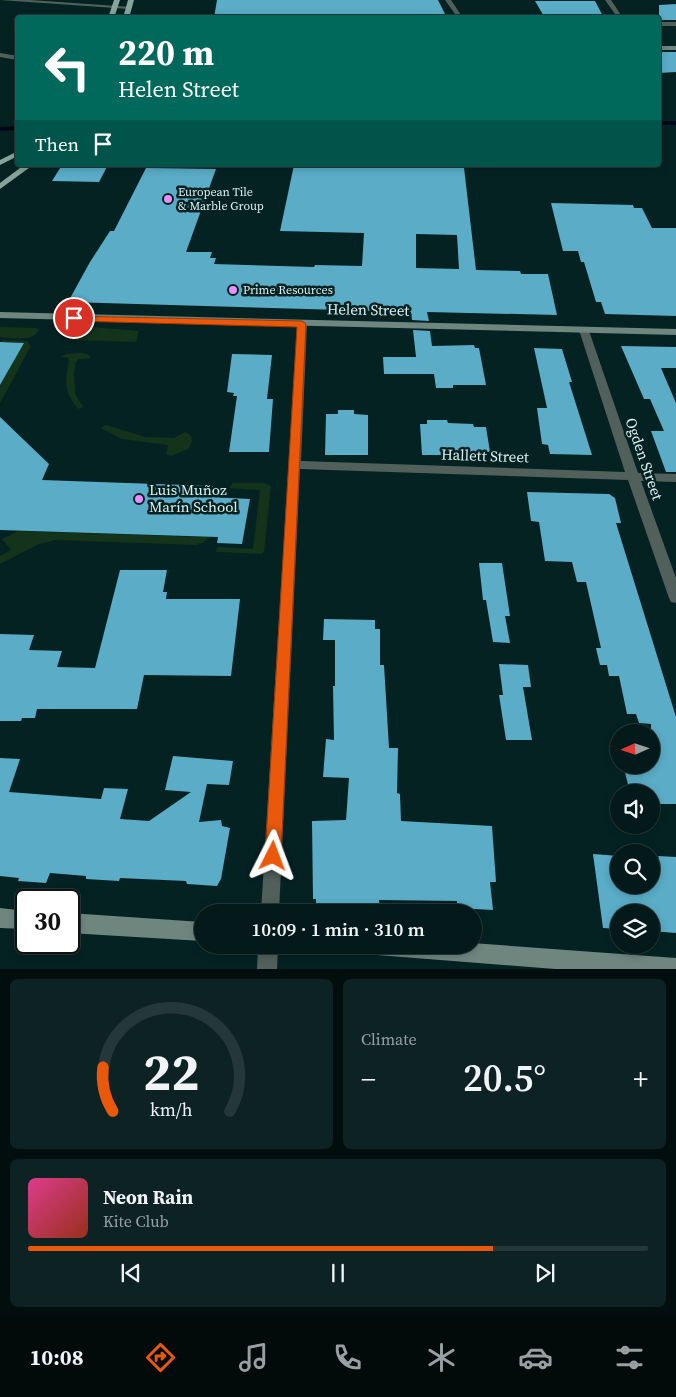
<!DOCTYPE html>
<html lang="en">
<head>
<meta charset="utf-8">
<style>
	body { margin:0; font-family:"Source Serif 4",serif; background:#0d2323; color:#f1f3f6; height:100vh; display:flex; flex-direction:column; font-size:19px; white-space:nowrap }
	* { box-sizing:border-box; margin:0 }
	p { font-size:16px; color:#97a1a2 }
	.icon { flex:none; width:28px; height:28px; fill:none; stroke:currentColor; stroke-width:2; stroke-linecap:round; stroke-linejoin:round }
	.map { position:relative; height:969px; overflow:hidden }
	.sheet { display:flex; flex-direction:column; gap:10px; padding:10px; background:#020e0e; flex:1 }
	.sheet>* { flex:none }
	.top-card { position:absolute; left:15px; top:15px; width:646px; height:152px; border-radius:5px; box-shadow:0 2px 8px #0003,0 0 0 1px #253839; background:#00695c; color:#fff; overflow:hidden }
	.needle { width:32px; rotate:267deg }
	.fabs { position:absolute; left:610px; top:724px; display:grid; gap:10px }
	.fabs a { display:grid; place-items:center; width:50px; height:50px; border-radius:50%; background:#041a1a; box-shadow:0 2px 8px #0003,0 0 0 1px #253839; font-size:25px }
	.speed { position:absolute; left:15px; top:889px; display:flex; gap:10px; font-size:25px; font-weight:700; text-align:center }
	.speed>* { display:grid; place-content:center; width:65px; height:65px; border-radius:50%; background:#041a1a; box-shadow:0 2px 8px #0003,0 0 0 1px #253839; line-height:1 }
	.speed .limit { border:2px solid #111; border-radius:8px; background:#fff; color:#111 }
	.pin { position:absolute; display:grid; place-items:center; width:42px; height:42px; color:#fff; margin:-21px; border:2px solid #fff; border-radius:50%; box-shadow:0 1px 5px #0007 }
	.me { position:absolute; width:55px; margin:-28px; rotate:3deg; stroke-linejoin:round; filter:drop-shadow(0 0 4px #0008) }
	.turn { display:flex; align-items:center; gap:18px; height:105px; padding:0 20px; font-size:22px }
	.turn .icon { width:65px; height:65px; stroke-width:2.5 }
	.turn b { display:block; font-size:35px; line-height:42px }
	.then { display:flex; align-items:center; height:48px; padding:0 20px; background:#0003; gap:10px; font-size:19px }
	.big { font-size:38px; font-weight:600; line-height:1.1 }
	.sheet .widget { flex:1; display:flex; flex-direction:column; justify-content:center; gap:8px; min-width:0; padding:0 18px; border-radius:8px; background:#0d2323 }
	.sheet .dial { align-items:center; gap:0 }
	.dial svg { height:130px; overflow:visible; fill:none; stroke:#253839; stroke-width:7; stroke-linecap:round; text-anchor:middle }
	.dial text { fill:#f1f3f6; stroke:none }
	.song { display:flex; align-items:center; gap:15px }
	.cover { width:60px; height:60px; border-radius:8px; background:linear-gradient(135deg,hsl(330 70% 55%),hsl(10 70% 35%)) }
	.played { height:5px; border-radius:2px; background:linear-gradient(90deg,#ea580c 75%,#253839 75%) }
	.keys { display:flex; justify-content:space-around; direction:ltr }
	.heat { display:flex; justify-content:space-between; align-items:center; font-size:28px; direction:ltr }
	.sheet .tiles { flex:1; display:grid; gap:10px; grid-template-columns:1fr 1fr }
	.widget:last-child { grid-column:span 2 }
	.trip { position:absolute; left:194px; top:904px; width:288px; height:50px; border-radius:25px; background:#041a1a; box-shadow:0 2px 8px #0003,0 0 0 1px #253839; font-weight:600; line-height:50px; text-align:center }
	.tabs { display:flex; height:80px; justify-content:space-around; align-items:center; background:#020a0a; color:#97a1a2 }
	.tabs .icon { width:35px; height:35px }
	.tabs .current { color:#ea580c }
	.tabs b { font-size:22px; color:#f1f3f6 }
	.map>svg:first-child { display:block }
</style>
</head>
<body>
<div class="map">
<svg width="676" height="970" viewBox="0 0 676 970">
	<rect width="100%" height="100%" fill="#052223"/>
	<!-- green -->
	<path fill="#13331b" d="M 0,327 L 36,328 L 39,329 C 34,343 12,338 0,337 Z
		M 91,327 L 139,331 L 136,342 L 72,340 L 73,333 L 79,333 Z
		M 2,340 L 27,341 L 31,346 L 0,403 L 0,386 L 23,343 L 1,342 Z
		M 80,353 L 87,354 L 91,358 L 79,359 L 76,362 L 74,374 L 75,394 L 83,407 L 78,409 C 62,389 66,382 69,358 L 61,357 L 66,354 Z
		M 106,425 L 145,437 L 174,438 L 185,432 C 194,435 193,442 188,449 L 171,456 L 166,454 L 168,445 L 122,439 L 101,428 Z
		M 233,483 L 264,483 L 271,486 L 264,552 L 262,554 L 216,552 L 217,547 L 253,549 L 260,490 L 229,488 Z
		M 207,516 L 213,534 L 204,542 L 196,545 L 55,540 L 39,544 L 0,564 L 0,556 L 11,550 L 2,539 L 18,531 L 202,537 Z"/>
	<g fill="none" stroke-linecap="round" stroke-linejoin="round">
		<!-- stream -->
		<path stroke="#00071b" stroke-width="4" d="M 659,123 L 676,123
			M 0,129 L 18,128"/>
	</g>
	<!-- building -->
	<path fill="#5aacc7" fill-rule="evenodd" d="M 217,0 L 438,0 L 446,16 L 214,18 Z
		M 535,1 L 595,1 L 604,18 L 545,18 Z
		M 676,4 L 676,20 L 659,20 L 659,5 Z
		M 659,52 L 676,52 L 676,72 L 659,73 Z
		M 62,165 L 108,165 L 99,182 L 52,181 Z
		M 294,165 L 464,168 L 476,270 L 520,271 L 521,274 L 548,274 L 557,315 L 427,312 L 429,321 L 412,320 L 411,312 L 68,302 L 90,262 L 110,231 L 114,231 L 146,168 L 216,169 L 186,252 L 212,252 L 210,258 L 216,258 L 214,264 L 314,267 L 315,265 L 362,266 L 364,233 L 280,231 ZM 416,234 L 457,235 L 459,269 L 416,268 Z
		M 551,203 L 633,205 L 634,208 L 642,208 L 652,228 L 676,228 L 676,316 L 605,314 L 601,302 L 596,302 L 584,262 L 581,262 L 578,251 L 563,251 Z
		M 413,330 L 430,331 L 432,346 L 474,345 L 475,348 L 479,348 L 486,385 L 453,385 L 453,388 L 436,388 L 434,374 L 384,374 L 383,357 L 416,357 Z
		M 0,342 L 24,343 L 0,385 Z
		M 621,346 L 676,347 L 676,368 L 661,368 L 676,403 L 676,472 L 666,472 L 651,431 L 664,431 L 650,399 L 644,399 Z
		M 534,348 L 562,349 L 572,382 L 569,382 L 592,455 L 550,454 L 548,445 L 542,444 L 537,408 L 547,408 Z
		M 232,354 L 272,355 L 267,399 L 273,399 L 269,452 L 229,452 L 237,396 L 233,396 L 234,393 L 227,392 Z
		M 338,410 L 354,410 L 354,414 L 368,415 L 368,455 L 325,455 L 326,414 L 338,414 Z
		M 0,417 L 49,464 L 42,480 L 213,486 L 211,497 L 250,499 L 242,544 L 217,543 L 218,537 L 0,530 Z
		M 427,420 L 447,420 L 448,423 L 473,424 L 474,427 L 486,427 L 490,452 L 478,452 L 479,455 L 422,455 L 420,424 L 427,424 Z
		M 527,492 L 609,494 L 615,498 L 621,523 L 616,523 L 676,717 L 676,804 L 651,804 L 651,792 L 630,792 L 623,765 L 651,765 L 651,724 L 639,723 L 636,714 L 627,714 L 619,676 L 609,676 L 607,665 L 600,665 L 596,648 L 601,648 L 586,582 L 577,582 L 572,562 L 545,561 L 539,522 L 531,521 Z
		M 479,563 L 502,563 L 510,616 L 505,616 L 510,643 L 493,642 L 486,600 L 483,600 Z
		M 120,570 L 167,570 L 163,592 L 167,592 L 166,599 L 240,599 L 231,676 L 144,675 L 137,709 L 37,709 L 35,718 L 22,718 L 21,721 L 0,721 L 0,634 L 34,635 L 29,650 L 62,651 L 57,667 L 95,668 Z
		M 324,619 L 375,620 L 375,629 L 380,629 L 380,665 L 384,665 L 389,748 L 398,748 L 397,793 L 400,794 L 401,821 L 492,826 L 496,882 L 490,882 L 493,910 L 457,908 L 457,901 L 379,900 L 380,907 L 316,908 L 316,899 L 313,899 L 312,821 L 346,820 L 349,778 L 323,777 L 326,739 L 334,740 L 333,686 L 335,686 L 335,640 L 323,640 Z
		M 499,664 L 528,665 L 531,687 L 523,687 L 532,740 L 506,740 L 499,695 L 503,695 Z
		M 173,756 L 233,761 L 229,785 L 207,784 L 199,822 L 221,820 L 222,826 L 230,828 L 221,879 L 217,886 L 187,884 L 186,881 L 120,878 L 119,881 L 86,879 L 86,876 L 50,873 L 46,883 L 18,881 L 19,878 L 0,876 L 0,758 L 20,759 L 9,792 L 101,799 L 104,788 L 128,789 L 120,819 L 149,821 L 191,792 L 165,790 Z
		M 593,854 L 619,856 L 619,885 L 651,885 L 651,858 L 659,858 L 658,856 L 676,857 L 676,933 L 651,931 L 651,912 L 619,912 L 619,929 L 603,928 Z"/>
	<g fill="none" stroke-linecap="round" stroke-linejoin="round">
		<!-- street -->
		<path fill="#51605b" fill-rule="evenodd" d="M 0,0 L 30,0 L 132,7 L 129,9 Z
			M 445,0 L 451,0 L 463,18 L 458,18 Z
			M 605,0 L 611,0 L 623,18 L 618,18 Z
			M 659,22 L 676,22 L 676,26 L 659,26 Z
			M 0,53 L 18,56 L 18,60 L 0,57 Z
			M 302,321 L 307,324 L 301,461 L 625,472 L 579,330 L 580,328 L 588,328 L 638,473 L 676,474 L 676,482 L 641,481 L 676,578 L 676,603 L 671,602 L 669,598 L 628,480 L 300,469 L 279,912 L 261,912 L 297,324 Z
			M 258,945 L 278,945 L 277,970 L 257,970 Z"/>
		<!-- secondary -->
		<path fill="#6f867f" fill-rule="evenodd" d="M 659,46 L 676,46 L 676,50 L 659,50 Z
			M 0,312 L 676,329 L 676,335 L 0,318 Z
			M 0,908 L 26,911 L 26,929 L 0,928 Z
			M 69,913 L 202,922 L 202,941 L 69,933 Z
			M 472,943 L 676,958 L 676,970 L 568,970 L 377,955 L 370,952 L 367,945 L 472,945 Z"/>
		<!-- primary -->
		<path fill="#85a49a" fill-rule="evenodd" d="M 114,0 L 120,0 L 114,18 L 108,18 Z
			M 128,0 L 134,0 L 129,18 L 123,18 Z
			M 18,151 L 18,156 L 0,165 L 0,160 Z
			M 24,165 L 33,165 L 0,189 L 0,183 Z"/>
	</g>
	<!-- route -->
	<path fill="#ea580c" stroke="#983908" d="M 71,316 L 302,321 L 306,324 L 281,856 L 279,862 L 273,864 L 267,862 L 265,856 L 297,327 L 74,321 L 71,320 Z"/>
	<!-- markers -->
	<g fill="#e88eff" stroke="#052223" stroke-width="2">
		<circle cx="168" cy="199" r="5"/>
		<circle cx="233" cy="290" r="5"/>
		<circle cx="139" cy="499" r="5"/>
	</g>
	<g text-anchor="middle" stroke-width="5" stroke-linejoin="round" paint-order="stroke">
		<!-- far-poi labels -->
		<g font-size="12" fill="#dbeff0" stroke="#052223" text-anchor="start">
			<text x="178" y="196">European Tile<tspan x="178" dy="14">&amp; Marble Group</tspan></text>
			<text x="243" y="294">Prime Resources</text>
		</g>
		<!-- street labels -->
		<g font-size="15" fill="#dbeff0" stroke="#052223">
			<text transform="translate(368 310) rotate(1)" y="5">Helen Street</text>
			<text transform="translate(485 456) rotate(2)" y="5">Hallett Street</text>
			<text transform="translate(644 459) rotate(71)" y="5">Ogden Street</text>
		</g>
		<!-- poi labels -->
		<g font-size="15" fill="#dbeff0" stroke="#052223" text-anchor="start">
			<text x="149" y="495">Luis Muñoz<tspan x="149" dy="17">Marín School</tspan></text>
		</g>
	</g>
</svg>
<div class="fabs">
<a><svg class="needle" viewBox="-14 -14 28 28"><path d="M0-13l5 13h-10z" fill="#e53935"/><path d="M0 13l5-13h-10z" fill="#97a1a2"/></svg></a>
<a><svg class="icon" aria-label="sound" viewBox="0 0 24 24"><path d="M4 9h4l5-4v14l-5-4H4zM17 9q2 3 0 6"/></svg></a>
<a><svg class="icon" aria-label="search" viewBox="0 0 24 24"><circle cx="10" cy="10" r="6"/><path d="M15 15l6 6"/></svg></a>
<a><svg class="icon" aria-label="layers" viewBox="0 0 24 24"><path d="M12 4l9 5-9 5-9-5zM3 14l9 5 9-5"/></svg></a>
</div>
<div class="speed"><div class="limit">30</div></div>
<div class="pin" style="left:74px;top:318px;background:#d93025"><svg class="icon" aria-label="arrive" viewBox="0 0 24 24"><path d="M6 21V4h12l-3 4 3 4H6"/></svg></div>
<svg class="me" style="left:273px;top:856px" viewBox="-20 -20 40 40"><path d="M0-17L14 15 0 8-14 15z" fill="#ea580c" stroke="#fff" stroke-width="4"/></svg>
<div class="trip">10:09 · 1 min · 310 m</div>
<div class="top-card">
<div class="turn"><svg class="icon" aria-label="left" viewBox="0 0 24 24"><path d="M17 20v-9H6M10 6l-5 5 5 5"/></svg><div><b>220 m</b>Helen Street</div></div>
<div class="then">Then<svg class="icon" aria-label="arrive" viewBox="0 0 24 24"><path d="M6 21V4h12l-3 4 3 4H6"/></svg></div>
</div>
</div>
<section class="sheet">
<div class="tiles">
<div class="widget dial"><svg viewBox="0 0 100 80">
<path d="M14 69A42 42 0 1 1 86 69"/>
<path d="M14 69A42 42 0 0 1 8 42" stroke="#ea580c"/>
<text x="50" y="56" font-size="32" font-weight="700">22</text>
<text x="50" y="72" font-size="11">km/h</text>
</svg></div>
<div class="widget"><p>Climate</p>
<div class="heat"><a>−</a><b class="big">20.5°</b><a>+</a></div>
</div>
<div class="widget">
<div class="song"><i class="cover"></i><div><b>Neon Rain</b><p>Kite Club</p></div></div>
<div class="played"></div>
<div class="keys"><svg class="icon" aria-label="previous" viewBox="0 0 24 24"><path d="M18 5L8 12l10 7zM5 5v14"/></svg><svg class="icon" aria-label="pause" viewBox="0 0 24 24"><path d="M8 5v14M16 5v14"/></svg><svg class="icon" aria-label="next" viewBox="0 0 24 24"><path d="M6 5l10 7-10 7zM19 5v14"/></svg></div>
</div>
</div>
</section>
<nav class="tabs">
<b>10:08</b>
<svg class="icon current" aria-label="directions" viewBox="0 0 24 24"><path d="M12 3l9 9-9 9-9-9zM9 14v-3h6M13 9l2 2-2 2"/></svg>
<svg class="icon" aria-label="music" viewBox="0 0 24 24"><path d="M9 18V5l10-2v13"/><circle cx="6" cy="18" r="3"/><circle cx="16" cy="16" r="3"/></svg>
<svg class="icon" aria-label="phone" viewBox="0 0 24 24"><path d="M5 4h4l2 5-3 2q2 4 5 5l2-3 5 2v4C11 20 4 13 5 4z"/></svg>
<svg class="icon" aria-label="climate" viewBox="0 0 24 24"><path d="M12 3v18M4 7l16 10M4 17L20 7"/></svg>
<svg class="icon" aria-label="car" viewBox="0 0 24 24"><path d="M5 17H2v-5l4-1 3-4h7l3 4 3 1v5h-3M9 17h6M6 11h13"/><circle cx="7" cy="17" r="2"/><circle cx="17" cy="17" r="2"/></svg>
<svg class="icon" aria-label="filters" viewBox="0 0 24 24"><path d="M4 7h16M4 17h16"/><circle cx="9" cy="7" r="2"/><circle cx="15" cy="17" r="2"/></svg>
</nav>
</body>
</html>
